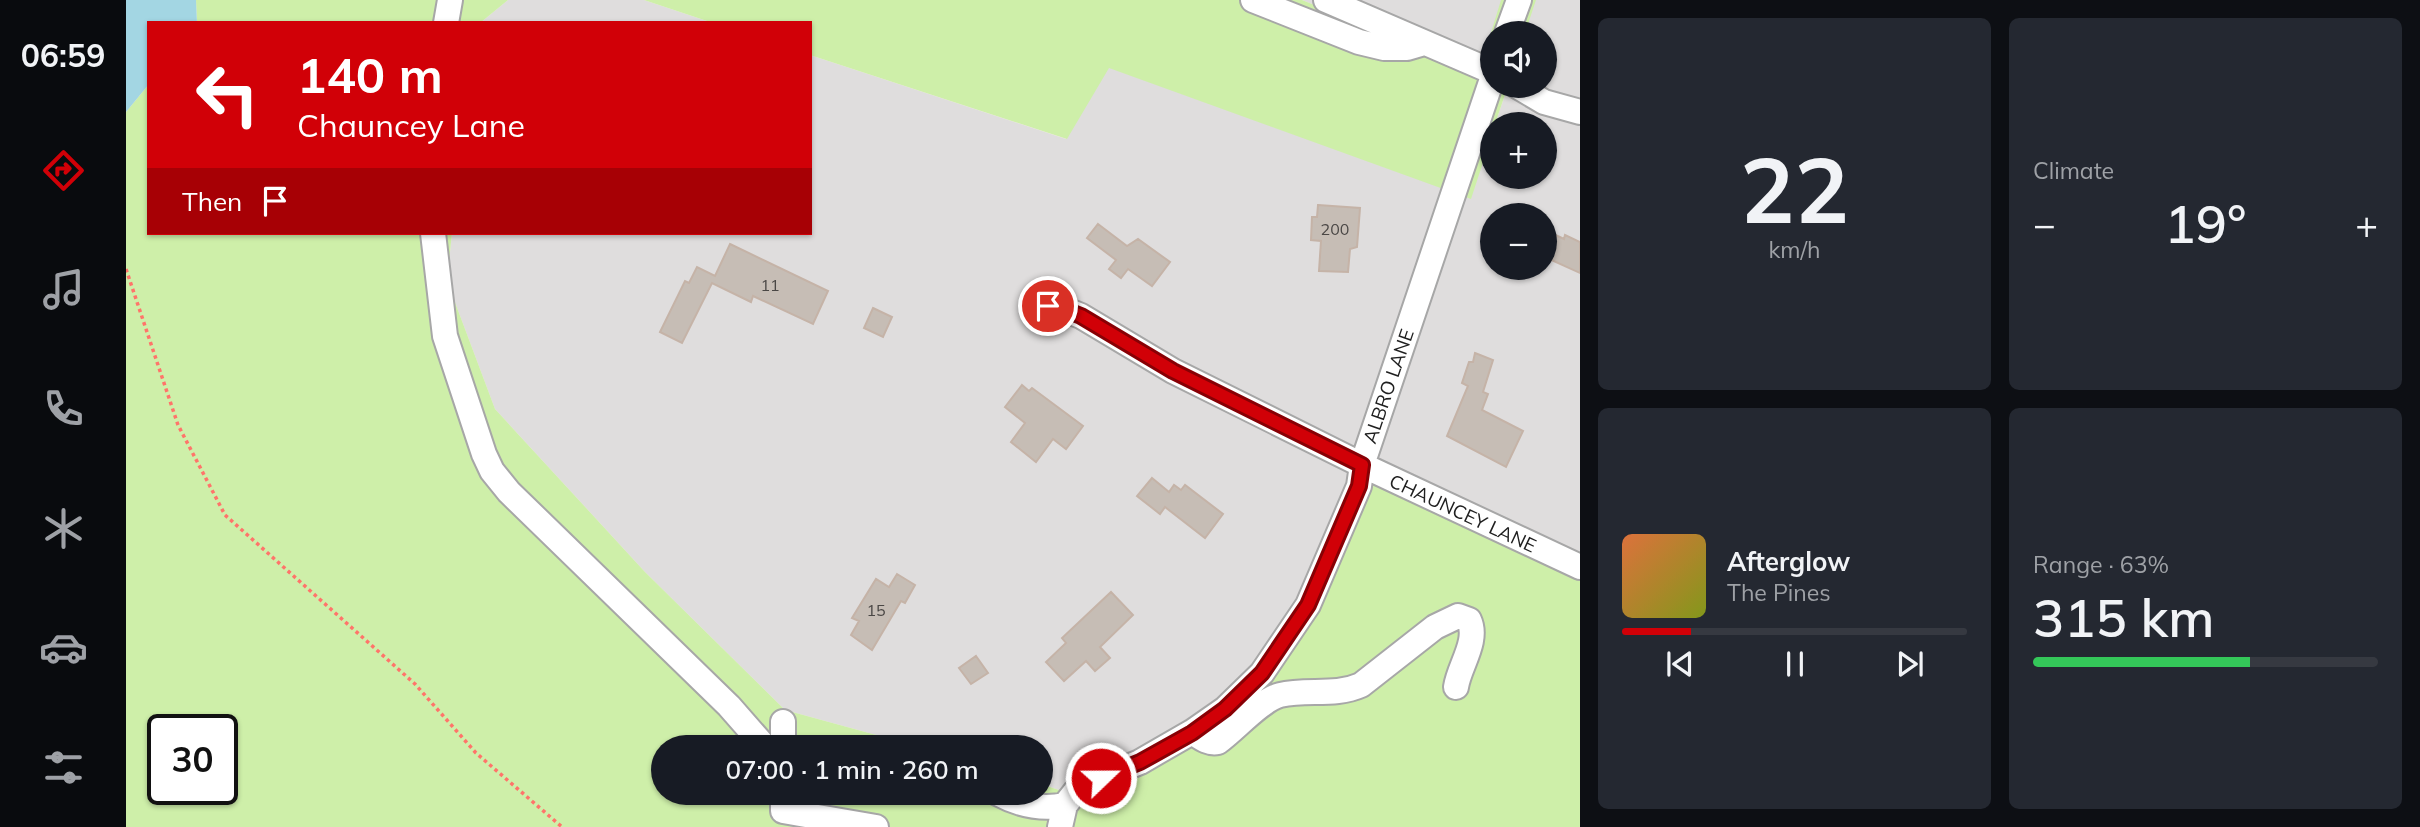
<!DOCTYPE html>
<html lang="en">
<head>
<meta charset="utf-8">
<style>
	body { margin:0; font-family:Mulish,sans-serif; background:#242831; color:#f1f3f6; height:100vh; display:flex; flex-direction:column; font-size:26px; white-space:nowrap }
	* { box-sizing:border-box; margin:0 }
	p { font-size:23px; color:#9ea1a6 }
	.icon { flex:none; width:38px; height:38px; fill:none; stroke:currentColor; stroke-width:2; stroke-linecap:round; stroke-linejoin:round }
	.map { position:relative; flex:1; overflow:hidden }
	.details { display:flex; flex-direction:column; gap:18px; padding:18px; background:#0d0f14; width:840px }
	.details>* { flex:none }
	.guide { position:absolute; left:21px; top:21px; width:665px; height:214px; border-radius:0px; box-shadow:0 2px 5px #0004; background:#d10007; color:#fff; overflow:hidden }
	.fabs { position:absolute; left:1354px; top:21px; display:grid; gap:14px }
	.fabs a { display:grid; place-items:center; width:77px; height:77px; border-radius:50%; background:#171b24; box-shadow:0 2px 5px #0004; font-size:35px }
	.speed { position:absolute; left:21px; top:714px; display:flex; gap:14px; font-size:35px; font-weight:700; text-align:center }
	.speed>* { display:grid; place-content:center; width:91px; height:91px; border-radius:50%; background:#171b24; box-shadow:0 2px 5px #0004; line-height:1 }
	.speed .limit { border:4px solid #111; border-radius:10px; background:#fff; color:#111 }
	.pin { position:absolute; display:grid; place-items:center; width:60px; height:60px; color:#fff; margin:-30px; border:4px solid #fff; border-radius:50%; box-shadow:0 2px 7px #0007 }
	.me { position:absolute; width:77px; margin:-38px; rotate:68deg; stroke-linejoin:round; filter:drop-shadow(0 0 5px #0008) }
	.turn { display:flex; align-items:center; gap:24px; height:147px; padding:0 35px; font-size:32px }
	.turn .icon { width:91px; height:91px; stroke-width:2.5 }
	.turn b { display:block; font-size:49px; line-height:60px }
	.then { display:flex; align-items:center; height:66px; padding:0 35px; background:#0003; gap:14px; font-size:26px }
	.big { font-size:52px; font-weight:600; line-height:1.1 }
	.details .widget { flex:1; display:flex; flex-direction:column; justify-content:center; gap:10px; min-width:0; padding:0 24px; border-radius:10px; background:#242831 }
	.details .dial { align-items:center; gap:0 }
	.dial b { font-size:91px; line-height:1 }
	.song { display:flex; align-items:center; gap:21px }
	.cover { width:84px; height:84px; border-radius:10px; background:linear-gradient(135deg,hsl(20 70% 55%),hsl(70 70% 35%)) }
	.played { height:7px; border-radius:4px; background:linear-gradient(90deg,#d10007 20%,#363941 20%) }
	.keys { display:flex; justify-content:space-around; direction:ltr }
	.heat { display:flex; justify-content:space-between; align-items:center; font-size:38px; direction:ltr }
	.charge { height:10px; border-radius:5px; background:linear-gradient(90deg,#34c759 63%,#363941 0) }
	.details .tiles { flex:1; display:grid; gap:18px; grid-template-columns:repeat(2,1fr) }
	.trip { position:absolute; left:525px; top:735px; width:402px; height:70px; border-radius:35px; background:#171b24; box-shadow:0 2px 5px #0004; font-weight:600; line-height:70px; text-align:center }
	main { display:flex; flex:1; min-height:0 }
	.tabs { display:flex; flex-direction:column; width:126px; justify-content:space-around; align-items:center; background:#090b0e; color:#9ea1a6 }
	.tabs .icon { width:49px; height:49px }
	.tabs .selected { color:#d10007 }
	.tabs b { font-size:32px; color:#f1f3f6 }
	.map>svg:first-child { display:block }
</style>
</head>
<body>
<main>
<nav class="tabs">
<b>06:59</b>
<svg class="icon selected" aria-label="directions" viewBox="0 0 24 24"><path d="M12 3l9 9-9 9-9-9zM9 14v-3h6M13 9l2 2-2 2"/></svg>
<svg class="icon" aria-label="music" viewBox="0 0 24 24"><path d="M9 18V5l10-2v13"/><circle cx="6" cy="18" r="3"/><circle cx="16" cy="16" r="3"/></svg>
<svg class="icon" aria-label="phone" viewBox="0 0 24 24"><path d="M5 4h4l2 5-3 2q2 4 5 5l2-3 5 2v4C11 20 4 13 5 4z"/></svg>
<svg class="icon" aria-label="climate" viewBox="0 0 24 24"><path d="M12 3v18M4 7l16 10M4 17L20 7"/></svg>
<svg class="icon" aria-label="car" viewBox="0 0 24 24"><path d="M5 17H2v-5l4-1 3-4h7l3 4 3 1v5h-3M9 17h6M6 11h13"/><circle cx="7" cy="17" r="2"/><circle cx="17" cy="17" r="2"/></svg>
<svg class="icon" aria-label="filters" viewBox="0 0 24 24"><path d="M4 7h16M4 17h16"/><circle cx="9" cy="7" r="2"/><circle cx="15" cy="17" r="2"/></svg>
</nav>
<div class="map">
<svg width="1454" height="827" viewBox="0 0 1454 827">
	<rect width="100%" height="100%" fill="#f2eee6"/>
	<!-- residential -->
	<path fill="#dfdddd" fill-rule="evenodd" d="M 382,0 L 518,0 L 587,23 L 354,23 Z
		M 1176,0 L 1454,0 L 1454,572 L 1141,681 L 936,791 L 915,784 L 915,747 L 794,747 L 659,710 L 519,572 L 369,409 L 321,281 L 326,233 L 684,233 L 684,55 L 940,139 L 982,67 L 1344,198 L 1367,132 L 1367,177 L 1419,177 L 1419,124 L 1369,124 L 1380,92 L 1372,86 L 1419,86 L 1419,33 L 1367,33 L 1353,73 ZM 1367,215 L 1419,215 L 1419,268 L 1367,268 Z"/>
	<!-- grass -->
	<path fill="#ceefa9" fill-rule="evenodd" d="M 70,0 L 382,0 L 354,23 L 71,23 Z
		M 518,0 L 1176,0 L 1353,72 L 1375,0 L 1410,0 L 1399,33 L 1367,33 L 1367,86 L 1382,86 L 1369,124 L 1367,124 L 1367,132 L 1345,199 L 983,68 L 941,139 L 684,55 L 684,23 L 587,23 Z
		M 23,84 L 23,233 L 326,233 L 321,281 L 369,409 L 519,572 L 659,710 L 794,747 L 537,747 L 537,793 L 915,793 L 915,784 L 936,791 L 1141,681 L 1240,473 L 1454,572 L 1454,827 L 0,827 L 0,112 ZM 37,730 L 96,730 L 96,789 L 37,789 Z"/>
	<!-- water -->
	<path fill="#a3d6e3" d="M 0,0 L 70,0 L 71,23 L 23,23 L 23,84 L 0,112 Z"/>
	<!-- building -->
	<path fill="#c6bdb5" stroke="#c5b3a7" stroke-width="2" d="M 1192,205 L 1234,208 L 1231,247 L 1224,249 L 1222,272 L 1193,271 L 1195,241 L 1185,240 L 1186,217 L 1191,217 Z
		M 972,224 L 1001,246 L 1012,239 L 1044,262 L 1026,286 L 1002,269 L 995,278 L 983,269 L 990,260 L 961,238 Z
		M 1423,232 L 1438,239 L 1439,235 L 1454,242 L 1454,273 L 1419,257 L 1419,241 Z
		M 604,244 L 702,291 L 687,324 L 627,296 L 625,302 L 586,283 L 556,343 L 534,332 L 559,281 L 563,283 L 571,267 L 589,276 Z
		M 747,308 L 766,317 L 757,337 L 738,328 Z
		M 1349,353 L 1367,360 L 1357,392 L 1362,394 L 1356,410 L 1397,431 L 1380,467 L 1321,436 L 1342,386 L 1336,383 L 1343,362 L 1347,362 Z
		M 896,385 L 903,391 L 906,388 L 957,426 L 940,449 L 927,439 L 910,462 L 885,442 L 899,423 L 879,407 Z
		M 1026,478 L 1043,492 L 1048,485 L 1055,490 L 1059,485 L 1097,514 L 1079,538 L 1039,507 L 1034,514 L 1011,496 Z
		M 771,574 L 789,585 L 779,603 L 775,601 L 746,650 L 725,635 L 733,621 L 726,618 L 750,579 L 763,587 Z
		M 985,592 L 1007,615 L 974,647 L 984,658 L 969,671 L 960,661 L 938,681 L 920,662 L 940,643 L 936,638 Z
		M 850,656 L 862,673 L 845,684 L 833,668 Z"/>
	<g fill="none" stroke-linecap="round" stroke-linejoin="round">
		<!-- minor casing -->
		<g stroke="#a7a7a7" stroke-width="28">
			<path id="minor" d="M 1127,0 L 1233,42 L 1258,48 L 1281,48 L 1298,43
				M 1200,0 L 1367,72
				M 320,23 L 324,0
				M 1381,33 L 1393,0
				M 1391,86 L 1418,102 L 1454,112
				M 307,233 L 319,336 L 358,454 L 366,471 L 383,492 L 603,706 L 639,747
				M 922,306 L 940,310 L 955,316 L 1047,371 L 1236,465 L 1454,567
				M 1066,732 C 1075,738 1082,744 1092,742 C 1110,729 1135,700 1154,695 C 1181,688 1208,697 1235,685 L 1309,627 L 1332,616 L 1343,620 C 1353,641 1333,666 1330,687
				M 657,747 L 657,722
				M 657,793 L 657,811 L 750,827
				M 871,793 C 893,805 914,810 939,805
				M 934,827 L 939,805 L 950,791 L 975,778 L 1014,762 L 1066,732 L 1099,709 L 1136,673 L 1182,605 L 1233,486 L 1236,465 L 1367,76"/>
		</g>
		<!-- path -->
		<path stroke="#ff746a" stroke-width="3.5" stroke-dasharray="3.5 3.5" stroke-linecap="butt" d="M 0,269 L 52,425 L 99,515 L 289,684 L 350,753 L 436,827"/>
		<!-- minor -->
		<use href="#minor" stroke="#fff" stroke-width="24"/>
	</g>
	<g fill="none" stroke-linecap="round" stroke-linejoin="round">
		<!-- route casing -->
		<g stroke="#880005" stroke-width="18">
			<path id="route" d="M 922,306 L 940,310 L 955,316 L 1047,371 L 1236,465 L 1233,486 L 1182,605 L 1136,673 L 1099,709 L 1066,733 L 1014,762 L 975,778"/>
		</g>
		<!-- route -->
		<use href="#route" stroke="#d10007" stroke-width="12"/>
	</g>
	<g text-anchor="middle" stroke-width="5" stroke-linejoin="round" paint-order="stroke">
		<!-- number labels -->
		<g font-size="16" fill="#4a4745">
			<text x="1209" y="235">200</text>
			<text x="644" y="291">11</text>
			<text x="750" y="616">15</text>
		</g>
		<!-- street labels -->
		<g font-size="19" fill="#202020" stroke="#fff">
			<text transform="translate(1262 386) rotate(-71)" y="7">ALBRO LANE</text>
			<text transform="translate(1337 513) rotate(25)" y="7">CHAUNCEY LANE</text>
		</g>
	</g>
</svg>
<div class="fabs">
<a><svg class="icon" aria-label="sound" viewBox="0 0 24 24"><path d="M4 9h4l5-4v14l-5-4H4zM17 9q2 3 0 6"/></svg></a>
<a>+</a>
<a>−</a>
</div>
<div class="speed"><div class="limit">30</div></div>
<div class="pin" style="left:922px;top:306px;background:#d93025"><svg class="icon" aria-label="arrive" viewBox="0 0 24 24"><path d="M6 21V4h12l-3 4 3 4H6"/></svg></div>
<svg class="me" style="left:975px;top:778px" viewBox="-20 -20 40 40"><circle r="17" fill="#d10007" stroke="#fff" stroke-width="3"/><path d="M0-11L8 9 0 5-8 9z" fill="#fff"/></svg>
<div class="trip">07:00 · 1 min · 260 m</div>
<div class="guide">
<div class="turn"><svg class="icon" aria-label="left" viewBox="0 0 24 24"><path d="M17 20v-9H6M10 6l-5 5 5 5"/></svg><div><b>140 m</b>Chauncey Lane</div></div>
<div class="then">Then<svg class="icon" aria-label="arrive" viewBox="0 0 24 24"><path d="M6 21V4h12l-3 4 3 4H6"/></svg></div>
</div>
</div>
<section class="details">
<div class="tiles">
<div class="widget dial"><b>22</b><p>km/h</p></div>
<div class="widget"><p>Climate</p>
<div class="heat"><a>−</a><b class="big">19°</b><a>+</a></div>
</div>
<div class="widget">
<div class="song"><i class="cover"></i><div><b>Afterglow</b><p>The Pines</p></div></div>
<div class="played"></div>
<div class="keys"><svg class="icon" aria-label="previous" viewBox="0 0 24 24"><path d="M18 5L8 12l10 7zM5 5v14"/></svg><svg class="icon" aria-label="pause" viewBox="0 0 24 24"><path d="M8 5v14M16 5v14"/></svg><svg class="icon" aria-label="next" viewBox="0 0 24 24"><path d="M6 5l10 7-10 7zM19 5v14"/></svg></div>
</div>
<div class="widget"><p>Range · 63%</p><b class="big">315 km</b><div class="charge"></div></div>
</div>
</section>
</main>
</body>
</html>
